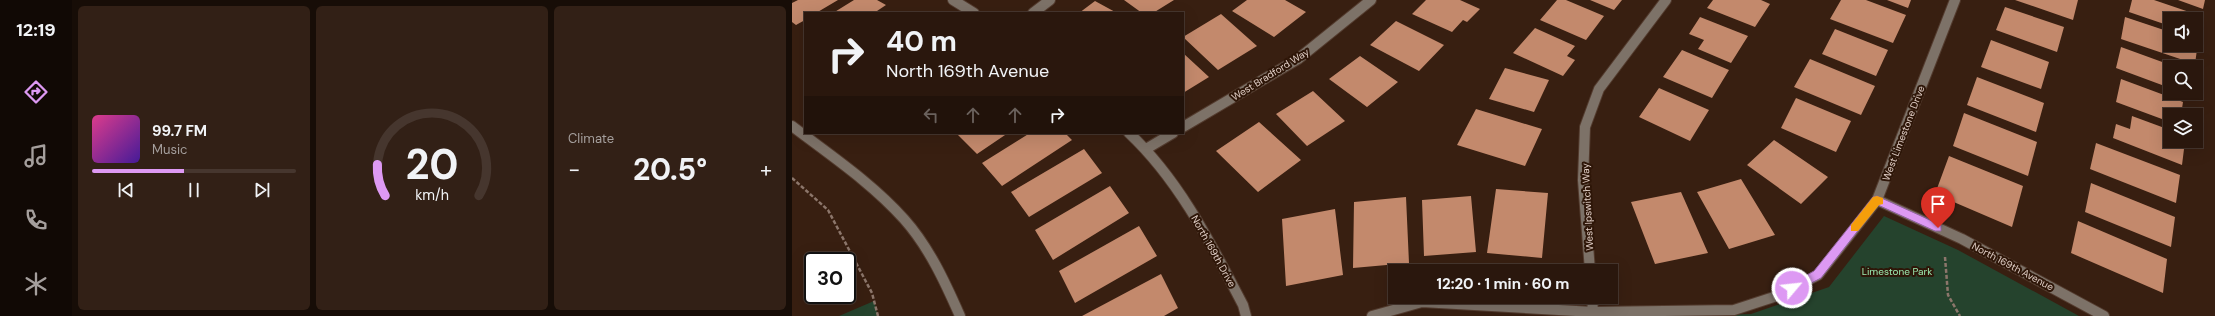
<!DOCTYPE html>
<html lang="en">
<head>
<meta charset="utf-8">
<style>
	body { margin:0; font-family:"DM Sans",sans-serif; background:#322016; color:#f1f3f6; height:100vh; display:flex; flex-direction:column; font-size:15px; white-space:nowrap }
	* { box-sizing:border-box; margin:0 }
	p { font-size:13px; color:#a59f9d }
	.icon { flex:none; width:22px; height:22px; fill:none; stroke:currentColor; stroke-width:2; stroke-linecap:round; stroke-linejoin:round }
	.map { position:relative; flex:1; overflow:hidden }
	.drawer { display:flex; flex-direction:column; gap:6px; padding:6px; background:#170d07; width:720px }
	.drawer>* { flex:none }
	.banner { position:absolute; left:12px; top:12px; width:380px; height:122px; border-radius:0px; box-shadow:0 4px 16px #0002,0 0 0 1px #46362e; background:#2a170d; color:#f1f3f6; overflow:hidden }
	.buttons { position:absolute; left:1371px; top:12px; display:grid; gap:8px }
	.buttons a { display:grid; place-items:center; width:40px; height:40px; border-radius:0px; background:#2a170d; box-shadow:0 4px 16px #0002,0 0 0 1px #46362e; font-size:20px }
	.speed { position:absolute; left:12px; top:252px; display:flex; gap:8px; font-size:20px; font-weight:700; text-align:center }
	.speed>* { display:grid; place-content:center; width:52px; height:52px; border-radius:50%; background:#2a170d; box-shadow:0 4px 16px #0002,0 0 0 1px #46362e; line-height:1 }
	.speed .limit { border:2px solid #111; border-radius:6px; background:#fff; color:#111 }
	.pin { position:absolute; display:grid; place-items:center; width:34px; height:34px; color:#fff; margin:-41px -17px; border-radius:50% 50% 50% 0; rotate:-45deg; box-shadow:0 0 4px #0007 }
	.pin .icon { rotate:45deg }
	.me { position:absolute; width:44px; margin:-22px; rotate:62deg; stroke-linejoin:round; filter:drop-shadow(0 0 3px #0008) }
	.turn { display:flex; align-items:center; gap:14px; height:84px; padding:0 16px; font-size:18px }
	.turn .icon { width:52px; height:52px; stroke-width:2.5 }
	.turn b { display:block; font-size:28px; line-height:34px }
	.lanes { display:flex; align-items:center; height:38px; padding:0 16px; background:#0003; justify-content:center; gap:20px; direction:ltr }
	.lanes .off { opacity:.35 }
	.big { font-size:30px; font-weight:700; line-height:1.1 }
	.drawer .tile { flex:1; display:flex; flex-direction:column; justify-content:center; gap:6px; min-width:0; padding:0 14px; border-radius:6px; background:#322016 }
	.drawer .dial { align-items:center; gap:0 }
	.dial svg { height:104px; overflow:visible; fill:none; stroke:#46362e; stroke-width:7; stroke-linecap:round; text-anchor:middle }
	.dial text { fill:#f1f3f6; stroke:none }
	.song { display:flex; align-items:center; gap:12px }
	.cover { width:48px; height:48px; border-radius:6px; background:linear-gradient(135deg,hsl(330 70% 55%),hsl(260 70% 35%)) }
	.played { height:4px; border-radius:2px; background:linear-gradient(90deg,#dd99f3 45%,#46362e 45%) }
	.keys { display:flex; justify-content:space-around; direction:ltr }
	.heat { display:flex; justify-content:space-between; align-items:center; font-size:22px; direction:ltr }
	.drawer .tiles { flex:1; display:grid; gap:6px; grid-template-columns:repeat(3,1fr) }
	.trip { position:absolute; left:596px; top:264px; width:230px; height:40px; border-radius:0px; background:#2a170d; box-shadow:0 4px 16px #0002,0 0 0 1px #46362e; font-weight:700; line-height:40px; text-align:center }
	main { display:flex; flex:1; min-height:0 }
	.dock { display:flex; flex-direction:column; width:72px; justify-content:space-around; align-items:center; background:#110905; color:#a59f9d }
	.dock .icon { width:28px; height:28px }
	.dock .current { color:#dd99f3 }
	.dock b { font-size:18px; color:#f1f3f6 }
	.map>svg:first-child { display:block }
</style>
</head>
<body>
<main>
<nav class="dock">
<b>12:19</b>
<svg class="icon current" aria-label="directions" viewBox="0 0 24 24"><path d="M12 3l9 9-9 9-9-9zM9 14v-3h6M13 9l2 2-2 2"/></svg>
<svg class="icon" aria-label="music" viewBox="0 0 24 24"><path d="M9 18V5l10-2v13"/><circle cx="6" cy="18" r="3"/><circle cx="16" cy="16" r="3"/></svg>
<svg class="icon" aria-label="phone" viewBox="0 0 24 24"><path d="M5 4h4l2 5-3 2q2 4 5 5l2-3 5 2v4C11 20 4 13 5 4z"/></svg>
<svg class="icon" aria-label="climate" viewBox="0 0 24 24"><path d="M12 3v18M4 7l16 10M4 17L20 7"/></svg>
</nav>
<section class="drawer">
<div class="tiles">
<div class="tile">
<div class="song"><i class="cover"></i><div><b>99.7 FM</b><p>Music</p></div></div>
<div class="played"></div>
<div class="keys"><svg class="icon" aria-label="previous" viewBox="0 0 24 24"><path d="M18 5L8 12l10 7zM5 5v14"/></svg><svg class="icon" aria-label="pause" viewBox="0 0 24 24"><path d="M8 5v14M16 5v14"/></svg><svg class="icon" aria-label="next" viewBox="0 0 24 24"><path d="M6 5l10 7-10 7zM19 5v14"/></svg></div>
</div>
<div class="tile dial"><svg viewBox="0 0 100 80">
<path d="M14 69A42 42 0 1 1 86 69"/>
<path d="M14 69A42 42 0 0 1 8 45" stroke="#dd99f3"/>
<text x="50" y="56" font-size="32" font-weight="700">20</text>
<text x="50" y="72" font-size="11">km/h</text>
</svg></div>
<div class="tile"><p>Climate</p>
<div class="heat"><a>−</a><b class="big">20.5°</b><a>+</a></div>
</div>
</div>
</section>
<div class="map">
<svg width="1423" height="316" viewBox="0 0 1423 316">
	<rect width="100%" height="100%" fill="#381f11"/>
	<!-- green -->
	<path fill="#25432d" d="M 1092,216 L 1166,250 L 1287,316 L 891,316 L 959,314 L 1037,287 Z
		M 82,301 L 86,316 L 47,316 Z"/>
	<!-- building -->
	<path fill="#c3896c" d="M 6,0 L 46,0 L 24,13 L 13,13 L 13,20 L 4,25 L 0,22 L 0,3 Z
		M 62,0 L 85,0 L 94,5 L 82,13 L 41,13 Z
		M 332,0 L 382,0 L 361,13 L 350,13 Z
		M 455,0 L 493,0 L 514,12 L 482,37 L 440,11 Z
		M 634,0 L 668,0 L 688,9 L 675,22 L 671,20 L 660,32 L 620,14 Z
		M 765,0 L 774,0 L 812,16 L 794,40 L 748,20 Z
		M 798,0 L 830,0 L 822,10 Z
		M 921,0 L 969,0 L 978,4 L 963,27 L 915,8 Z
		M 1049,0 L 1074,0 L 1114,15 L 1101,43 L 1038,19 Z
		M 1095,0 L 1119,0 L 1116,8 Z
		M 1223,0 L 1286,0 L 1281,20 Z
		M 1340,0 L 1362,0 L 1412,17 L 1410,36 L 1404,34 L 1404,19 L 1378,19 L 1378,26 L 1337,12 Z
		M 1386,0 L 1413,0 L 1411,9 Z
		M 303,1 L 325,13 L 287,13 Z
		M 1213,7 L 1272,27 L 1265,52 L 1204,30 Z
		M 429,14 L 465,46 L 426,70 L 391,37 Z
		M 908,17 L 956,36 L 939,63 L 906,49 L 912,40 L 897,34 Z
		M 1333,17 L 1378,32 L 1378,45 L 1404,45 L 1404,41 L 1406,42 L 1403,64 L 1329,39 Z
		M 604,21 L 652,45 L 627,71 L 578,45 Z
		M 743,28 L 783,46 L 775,56 L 783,60 L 771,76 L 721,53 Z
		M 1043,29 L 1096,50 L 1084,76 L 1030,54 Z
		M 1199,40 L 1257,62 L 1249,89 L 1189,67 Z
		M 1329,47 L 1384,67 L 1378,67 L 1378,88 L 1324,68 Z
		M 890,50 L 937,70 L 920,98 L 871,77 Z
		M 391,53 L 417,77 L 391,93 Z
		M 568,56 L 606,82 L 575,107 L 537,79 Z
		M 1018,59 L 1083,86 L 1069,115 L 1002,87 Z
		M 713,68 L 757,80 L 742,112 L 697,99 Z
		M 1185,77 L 1252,103 L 1244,132 L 1175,105 Z
		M 1329,79 L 1391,102 L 1389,115 L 1378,115 L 1378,122 L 1324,102 Z
		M 867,88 L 917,110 L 898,141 L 847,117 Z
		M 521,91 L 553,121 L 515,146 L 484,114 Z
		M 1004,98 L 1059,121 L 1044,152 L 989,128 Z
		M 684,109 L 750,129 L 733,166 L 665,145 Z
		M 1172,113 L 1245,142 L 1236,176 L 1161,146 Z
		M 1340,116 L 1378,130 L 1378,141 L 1393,141 L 1390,165 L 1321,138 L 1324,124 L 1338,129 Z
		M 467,122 L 509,160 L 466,192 L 424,151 Z
		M 169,133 L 216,133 L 185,154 L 166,135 Z
		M 238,133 L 273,133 L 280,140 L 210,186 L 190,163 Z
		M 982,140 L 1036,177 L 1009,204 L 955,165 Z
		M 1304,143 L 1388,175 L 1384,203 L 1298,169 Z
		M 292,149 L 310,173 L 237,217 L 219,192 Z
		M 1157,156 L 1231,186 L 1220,227 L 1143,194 Z
		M 949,179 L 983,235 L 937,249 L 905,192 Z
		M 1299,183 L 1383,217 L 1379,247 L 1293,212 Z
		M 318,186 L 337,213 L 261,260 L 243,230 Z
		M 704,189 L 756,193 L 750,258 L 695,253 Z
		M 889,192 L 916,253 L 863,264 L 839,202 Z
		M 679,196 L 684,252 L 632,256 L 630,200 Z
		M 614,197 L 617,263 L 561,268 L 562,202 Z
		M 543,209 L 551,275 L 494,286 L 490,219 Z
		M 1286,221 L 1375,259 L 1371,293 L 1279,253 Z
		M 347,226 L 365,256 L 283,303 L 267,271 Z
		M 369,274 L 386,308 L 372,316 L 290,316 Z"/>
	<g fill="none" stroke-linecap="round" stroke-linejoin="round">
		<!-- minor casing -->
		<g stroke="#533b2e" stroke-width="12">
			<path id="minor" d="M 161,0 L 182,13
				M 241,13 L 258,0
				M 0,126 C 38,155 80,183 112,219 C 137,247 153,282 168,316
				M 391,127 L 506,59 L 579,0
				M 337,133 C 388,181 419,244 451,305 L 454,316
				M 354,149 L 381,133
				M 1085,200 L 1170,239 L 1312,316
				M 798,271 L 791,180 L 793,127 L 807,89 L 874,0
				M 800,297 L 801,312
				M 580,316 L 630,302 L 801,312 L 942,310 L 988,295 L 1026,275 L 1085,200 L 1163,0"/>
		</g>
		<!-- path -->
		<path stroke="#8c766b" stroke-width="2.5" stroke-dasharray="4 2" stroke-linecap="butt" d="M 0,178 L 36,210 L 80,293 L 86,316
			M 1153,257 L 1156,295 L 1168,316"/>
		<!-- minor -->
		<use href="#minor" stroke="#7d7268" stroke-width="10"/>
	</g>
	<!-- route -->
	<path fill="#dd99f3" stroke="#90639e" d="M 1085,196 L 1149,225 L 1149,231 L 1143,231 L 1086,205 L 1029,278 L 1004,291 L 997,291 L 997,285 L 1022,271 L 1081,197 Z"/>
	<!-- slow -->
	<path fill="#f59e0b" d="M 1085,196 L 1091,198 L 1091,204 L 1087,205 L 1066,231 L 1059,231 L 1059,225 L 1081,197 Z"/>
	<g text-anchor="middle" stroke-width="4" stroke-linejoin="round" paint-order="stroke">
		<!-- street labels -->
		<g font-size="10" fill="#e1cfc7" stroke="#2e1608">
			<text transform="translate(478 74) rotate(-32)" y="4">West Bradford Way</text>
			<text transform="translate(1111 133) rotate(-69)" y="4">West Limestone Drive</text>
			<text transform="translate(795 207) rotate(-93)" y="4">West Ipswitch Way</text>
			<text transform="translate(422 251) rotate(61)" y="4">North 169th Drive</text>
			<text transform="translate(1221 266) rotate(28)" y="4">North 169th Avenue</text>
		</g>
		<!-- park labels -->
		<g font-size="10" fill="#9debb1" stroke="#2e1608">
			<text x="1105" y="275">Limestone Park</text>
		</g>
	</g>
</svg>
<div class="buttons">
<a><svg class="icon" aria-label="sound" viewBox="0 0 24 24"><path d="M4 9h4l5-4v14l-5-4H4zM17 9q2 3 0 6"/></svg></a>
<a><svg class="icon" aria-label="search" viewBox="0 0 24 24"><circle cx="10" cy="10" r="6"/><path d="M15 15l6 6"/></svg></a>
<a><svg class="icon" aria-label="layers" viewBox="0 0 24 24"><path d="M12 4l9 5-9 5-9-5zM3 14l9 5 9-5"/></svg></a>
</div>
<div class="speed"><div class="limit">30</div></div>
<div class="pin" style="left:1146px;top:228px;background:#d93025"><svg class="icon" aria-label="arrive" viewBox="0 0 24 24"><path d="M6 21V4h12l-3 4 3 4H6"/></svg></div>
<svg class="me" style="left:1000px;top:288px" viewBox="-20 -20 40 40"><circle r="17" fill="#dd99f3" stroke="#fff" stroke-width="3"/><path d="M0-11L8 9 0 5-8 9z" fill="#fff"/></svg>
<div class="trip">12:20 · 1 min · 60 m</div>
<div class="banner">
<div class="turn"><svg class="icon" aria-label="right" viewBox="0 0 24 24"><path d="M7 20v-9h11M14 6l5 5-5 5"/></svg><div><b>40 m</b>North 169th Avenue</div></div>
<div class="lanes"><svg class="icon off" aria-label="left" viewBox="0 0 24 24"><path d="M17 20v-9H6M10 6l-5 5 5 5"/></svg><svg class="icon off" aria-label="ahead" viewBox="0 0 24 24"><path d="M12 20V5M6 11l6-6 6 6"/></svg><svg class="icon off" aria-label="ahead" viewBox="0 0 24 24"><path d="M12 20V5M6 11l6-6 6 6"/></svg><svg class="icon" aria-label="right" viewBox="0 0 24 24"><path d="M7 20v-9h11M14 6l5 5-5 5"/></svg></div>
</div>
</div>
</main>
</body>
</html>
